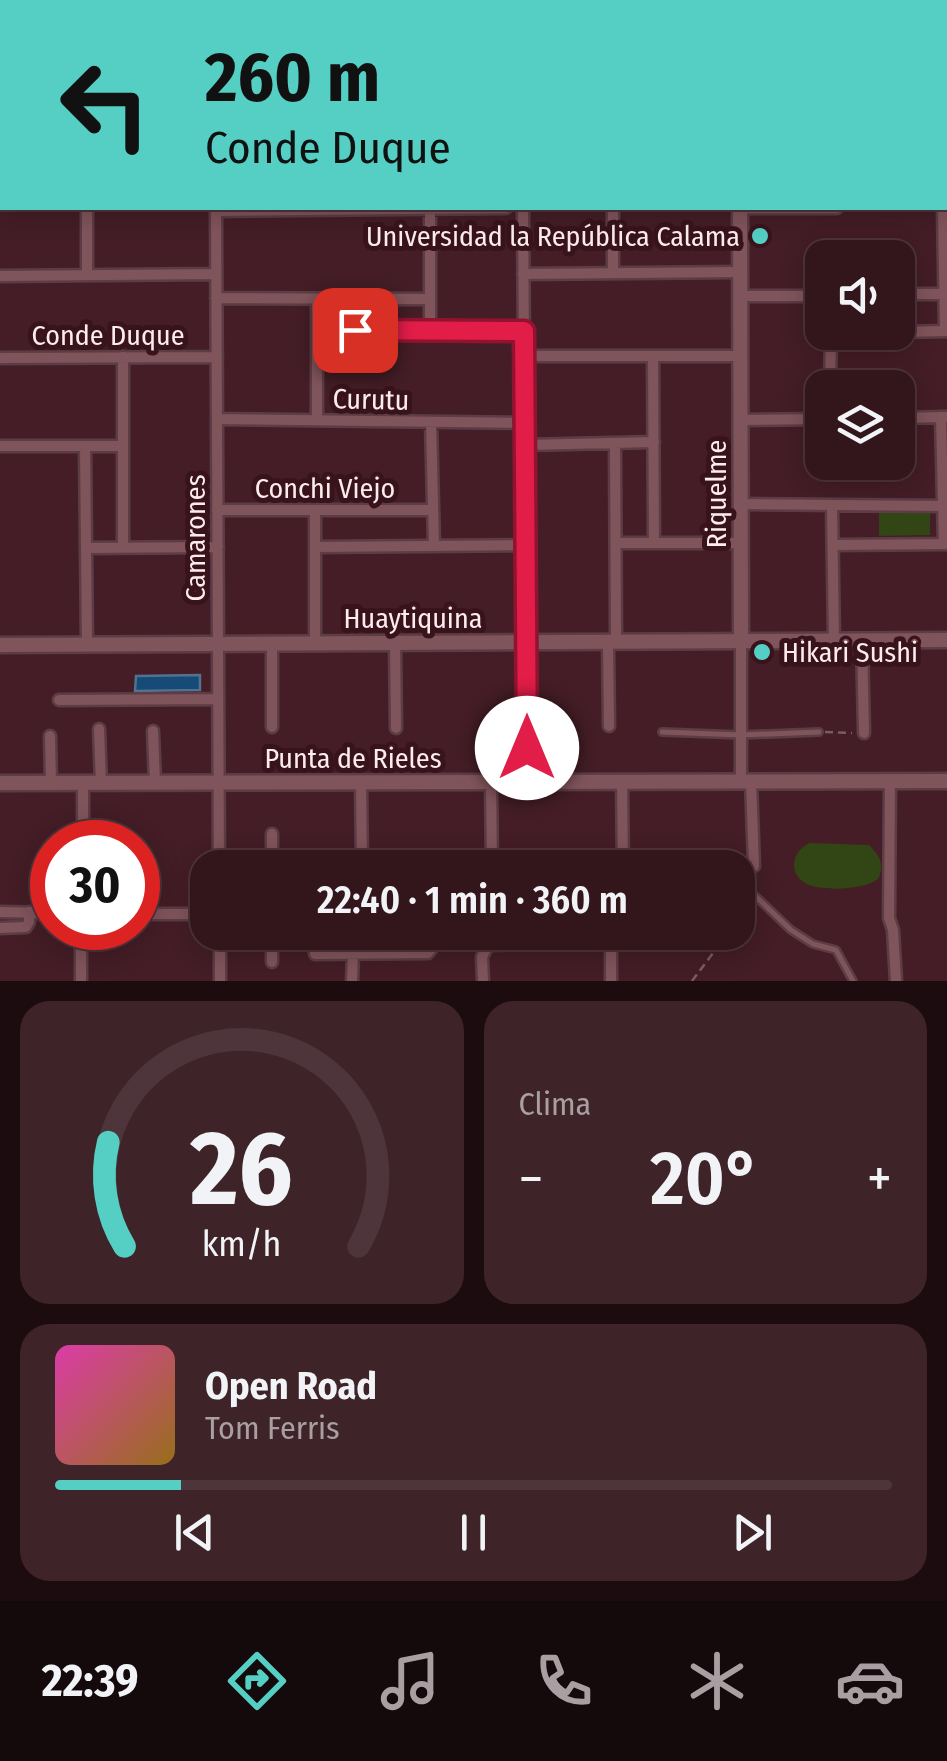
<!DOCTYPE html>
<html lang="es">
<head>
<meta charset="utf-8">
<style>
	body { margin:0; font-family:"Fira Sans Condensed",sans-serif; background:#3e2329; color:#f1f3f6; height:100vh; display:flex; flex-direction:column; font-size:38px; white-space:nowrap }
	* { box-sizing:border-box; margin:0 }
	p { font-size:32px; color:#a99fa3 }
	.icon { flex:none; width:55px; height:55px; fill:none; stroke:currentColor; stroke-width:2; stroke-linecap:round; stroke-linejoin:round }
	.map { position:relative; height:981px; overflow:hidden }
	.details { display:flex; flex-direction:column; gap:20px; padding:20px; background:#1c0c0f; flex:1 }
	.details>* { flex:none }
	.banner { position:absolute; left:0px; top:0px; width:948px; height:210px; box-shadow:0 5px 25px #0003,0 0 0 2px #4e353b; background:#55cec4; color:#111; overflow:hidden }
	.tools { position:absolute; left:805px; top:240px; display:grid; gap:20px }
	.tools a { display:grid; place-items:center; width:110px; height:110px; border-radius:20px; background:#33161c; box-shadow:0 5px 25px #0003,0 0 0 2px #4e353b; font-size:50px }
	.speed { position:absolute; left:30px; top:820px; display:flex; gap:20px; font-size:50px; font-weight:700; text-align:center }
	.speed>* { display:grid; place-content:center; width:130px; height:130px; border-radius:50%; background:#33161c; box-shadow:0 5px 25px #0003,0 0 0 2px #4e353b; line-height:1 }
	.speed .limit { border:15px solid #d22; background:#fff; color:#111 }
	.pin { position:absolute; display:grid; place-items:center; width:85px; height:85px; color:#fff; margin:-42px; border-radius:20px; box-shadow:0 5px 15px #0006 }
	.me { position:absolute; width:110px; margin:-55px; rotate:0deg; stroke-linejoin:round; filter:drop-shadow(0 0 8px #0008) }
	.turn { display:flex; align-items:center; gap:35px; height:210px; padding:0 40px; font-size:45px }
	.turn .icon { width:130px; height:130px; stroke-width:2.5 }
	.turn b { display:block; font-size:70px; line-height:85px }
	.big { font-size:75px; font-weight:600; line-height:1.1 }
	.details .tile { flex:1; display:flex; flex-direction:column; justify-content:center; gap:15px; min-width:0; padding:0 35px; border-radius:30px; background:#3e2329 }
	.details .dial { align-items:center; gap:0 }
	.dial svg { height:260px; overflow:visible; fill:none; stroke:#4e353b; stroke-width:7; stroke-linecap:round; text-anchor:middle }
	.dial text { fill:#f1f3f6; stroke:none }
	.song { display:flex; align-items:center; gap:30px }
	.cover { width:120px; height:120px; border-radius:15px; background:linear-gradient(135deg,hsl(320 70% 55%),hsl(40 70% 35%)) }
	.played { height:10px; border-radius:5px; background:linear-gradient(90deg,#55cec4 15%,#4e353b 15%) }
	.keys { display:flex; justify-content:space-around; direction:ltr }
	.heat { display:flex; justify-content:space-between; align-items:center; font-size:55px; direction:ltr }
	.details .tiles { flex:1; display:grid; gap:20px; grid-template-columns:1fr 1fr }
	.tile:last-child { grid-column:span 2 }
	.trip { position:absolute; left:190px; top:850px; width:565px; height:100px; border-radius:30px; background:#33161c; box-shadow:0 5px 25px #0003,0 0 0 2px #4e353b; font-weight:600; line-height:100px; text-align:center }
	.tab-bar { display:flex; height:160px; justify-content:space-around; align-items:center; background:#14090b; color:#a99fa3 }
	.tab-bar .icon { width:70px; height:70px }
	.tab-bar .current { color:#55cec4 }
	.tab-bar b { font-size:45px; color:#f1f3f6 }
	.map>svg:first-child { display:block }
</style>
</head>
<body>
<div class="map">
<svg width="947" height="981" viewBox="0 0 947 981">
	<rect width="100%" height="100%" fill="#441d26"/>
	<!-- green -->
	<path fill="#324515" d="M 879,511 L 930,511 L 930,535 L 879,536 Z
		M 810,843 L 869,845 C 880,856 885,865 878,879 C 864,890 825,891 809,885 C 787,876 791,851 810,843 Z"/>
	<!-- building -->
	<path fill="#174b77" stroke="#527290" stroke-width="2.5" d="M 200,675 L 200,690 L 135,691 L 136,676 Z"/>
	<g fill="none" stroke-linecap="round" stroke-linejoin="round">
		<!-- lane casing -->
		<g stroke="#5c3c45" stroke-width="10">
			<path id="lane" d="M 662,732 L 741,735 L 819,732
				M 751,892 L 791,930 L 813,944 L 836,950 L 853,981"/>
		</g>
		<!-- street casing -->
		<g stroke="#5c3c45" stroke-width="15">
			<path id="street" d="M 120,0 L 120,2
				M 521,0 L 521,2
				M 648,0 L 648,2
				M 215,2 L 497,0
				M 945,83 L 947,83
				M 0,88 L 2,88
				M 945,120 L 947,120
				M 87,208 L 87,275
				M 216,208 L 219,868
				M 430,208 L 430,330
				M 523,208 L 527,782
				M 613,208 L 613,273
				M 740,208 L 837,208
				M 943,208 L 945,331
				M 216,211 L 506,208
				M 523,274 L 740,272
				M 0,276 L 216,274
				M 898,294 L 944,294
				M 741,296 L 822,296
				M 216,298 L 430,299
				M 317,329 L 524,331
				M 898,332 L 947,331
				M 831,333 L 852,332
				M 524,356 L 741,356
				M 653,356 L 654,543
				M 0,358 L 217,357
				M 830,388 L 831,332
				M 941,417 L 944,544
				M 898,418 L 946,417
				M 217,419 L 525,423
				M 317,420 L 317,299
				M 741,420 L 822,419
				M 431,422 L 434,546
				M 615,443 L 616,642
				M 525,445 L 654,442
				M 0,446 L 123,446
				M 85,446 L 87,645
				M 741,504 L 943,506
				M 832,506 L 834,641
				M 217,510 L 433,510
				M 315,510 L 315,644
				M 616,543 L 741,543
				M 833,545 L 946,544
				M 315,547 L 525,545
				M 86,548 L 218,547
				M 123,548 L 123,357
				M 862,641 L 864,733
				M 608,642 L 609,726
				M 741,642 L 741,781
				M 395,643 L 396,728
				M 59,700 L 218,699
				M 272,727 L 272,644
				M 99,729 L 101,783
				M 153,731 L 155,783
				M 50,736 L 51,783
				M 751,781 L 754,866
				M 890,781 L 889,918 L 893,930 L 896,981
				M 83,782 L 83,842
				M 491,782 L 492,868
				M 622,782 L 623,868
				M 361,783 L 362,868
				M 272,868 L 272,834
				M 0,912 L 52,913
				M 138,914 L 208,914
				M 0,928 L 26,927 L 29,922 L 29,912
				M 220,932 L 220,981
				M 272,932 L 272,962
				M 315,932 L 315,954 L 428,953 L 444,932
				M 444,935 L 491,934
				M 611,941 L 611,981
				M 488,945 L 683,940
				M 81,981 L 81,928
				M 352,981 L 353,954
				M 483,981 L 482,957 L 488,945 L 491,932"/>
		</g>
		<!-- secondary casing -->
		<g stroke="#5c3c45" stroke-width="19">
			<path id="secondary" d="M 739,0 L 739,2
				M 740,208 L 741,642
				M 0,645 L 947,640
				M 0,783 L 947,781"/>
		</g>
		<!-- path -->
		<path stroke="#7b5b62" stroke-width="2.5" stroke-dasharray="8 5" stroke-linecap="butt" d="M 825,732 L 852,733
			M 738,919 L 747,901
			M 692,981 L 729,932"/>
		<!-- lane -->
		<use href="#lane" stroke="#80545b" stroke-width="5"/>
		<!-- street -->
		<use href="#street" stroke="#80545b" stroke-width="10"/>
		<!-- secondary -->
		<use href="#secondary" stroke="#80545b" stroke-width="14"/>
	</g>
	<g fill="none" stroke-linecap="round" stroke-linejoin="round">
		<!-- route casing -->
		<g stroke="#92132f" stroke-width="25">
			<path id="route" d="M 355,330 L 524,331 L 527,748"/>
		</g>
		<!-- route -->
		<use href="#route" stroke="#e11d48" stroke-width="18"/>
	</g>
	<!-- markers -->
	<g fill="#55cec4" stroke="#39131c" stroke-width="4">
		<circle cx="760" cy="236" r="10"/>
		<circle cx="762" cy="652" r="10"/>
	</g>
	<g text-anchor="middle" stroke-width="10" stroke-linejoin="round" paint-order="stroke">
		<!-- poi labels -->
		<g font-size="28" fill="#fcecee" stroke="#39131c" text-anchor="end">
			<text x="740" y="246">Universidad la República Calama</text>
			<text x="782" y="662" text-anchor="start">Hikari Sushi</text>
		</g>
		<!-- street labels -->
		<g font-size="28" fill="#fcecee" stroke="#39131c">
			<text x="108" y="345">Conde Duque</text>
			<text transform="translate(371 399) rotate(1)" y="10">Curutu</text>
			<text x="325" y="498">Conchi Viejo</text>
			<text transform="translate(716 494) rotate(-90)" y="10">Riquelme</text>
			<text transform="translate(195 538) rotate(-90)" y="10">Camarones</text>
			<text x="413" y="628">Huaytiquina</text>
			<text x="353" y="768">Punta de Rieles</text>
		</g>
	</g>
</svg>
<div class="tools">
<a><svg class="icon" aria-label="sound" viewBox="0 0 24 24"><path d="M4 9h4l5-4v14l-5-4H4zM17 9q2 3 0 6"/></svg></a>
<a><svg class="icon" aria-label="layers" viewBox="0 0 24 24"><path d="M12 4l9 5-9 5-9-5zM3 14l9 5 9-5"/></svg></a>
</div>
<div class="speed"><div class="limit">30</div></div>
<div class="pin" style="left:355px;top:330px;background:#d93025"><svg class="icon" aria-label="arrive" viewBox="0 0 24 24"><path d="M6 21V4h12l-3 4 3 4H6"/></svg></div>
<svg class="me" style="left:527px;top:748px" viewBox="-20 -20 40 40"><circle r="19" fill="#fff"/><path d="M0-13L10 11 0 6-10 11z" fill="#e11d48"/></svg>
<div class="trip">22:40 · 1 min · 360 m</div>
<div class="banner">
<div class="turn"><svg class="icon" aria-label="left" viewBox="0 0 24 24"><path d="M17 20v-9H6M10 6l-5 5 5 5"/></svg><div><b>260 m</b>Conde Duque</div></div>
</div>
</div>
<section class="details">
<div class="tiles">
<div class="tile dial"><svg viewBox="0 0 100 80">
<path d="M14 69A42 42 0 1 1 86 69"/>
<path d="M14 69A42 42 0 0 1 9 37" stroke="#55cec4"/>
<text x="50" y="56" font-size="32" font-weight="700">26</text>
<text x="50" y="72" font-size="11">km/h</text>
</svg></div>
<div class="tile"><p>Clima</p>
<div class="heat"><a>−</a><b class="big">20°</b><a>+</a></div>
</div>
<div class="tile">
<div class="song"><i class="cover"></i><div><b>Open Road</b><p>Tom Ferris</p></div></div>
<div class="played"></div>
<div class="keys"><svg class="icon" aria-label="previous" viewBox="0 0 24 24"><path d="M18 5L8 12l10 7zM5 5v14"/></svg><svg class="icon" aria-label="pause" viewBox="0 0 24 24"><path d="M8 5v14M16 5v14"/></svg><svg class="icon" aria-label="next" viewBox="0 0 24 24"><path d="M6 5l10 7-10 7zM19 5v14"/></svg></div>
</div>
</div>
</section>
<nav class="tab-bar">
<b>22:39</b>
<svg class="icon current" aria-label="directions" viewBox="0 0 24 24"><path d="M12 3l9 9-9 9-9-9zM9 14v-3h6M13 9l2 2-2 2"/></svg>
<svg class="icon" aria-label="music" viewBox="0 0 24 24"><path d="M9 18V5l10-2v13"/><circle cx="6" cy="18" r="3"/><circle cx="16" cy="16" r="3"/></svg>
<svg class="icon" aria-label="phone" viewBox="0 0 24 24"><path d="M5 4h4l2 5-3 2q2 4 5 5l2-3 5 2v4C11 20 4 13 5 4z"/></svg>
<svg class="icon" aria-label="climate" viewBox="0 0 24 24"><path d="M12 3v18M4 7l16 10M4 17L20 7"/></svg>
<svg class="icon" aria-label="car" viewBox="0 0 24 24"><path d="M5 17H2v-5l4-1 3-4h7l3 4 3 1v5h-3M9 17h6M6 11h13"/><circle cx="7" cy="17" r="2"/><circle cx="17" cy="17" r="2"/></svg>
</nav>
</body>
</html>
